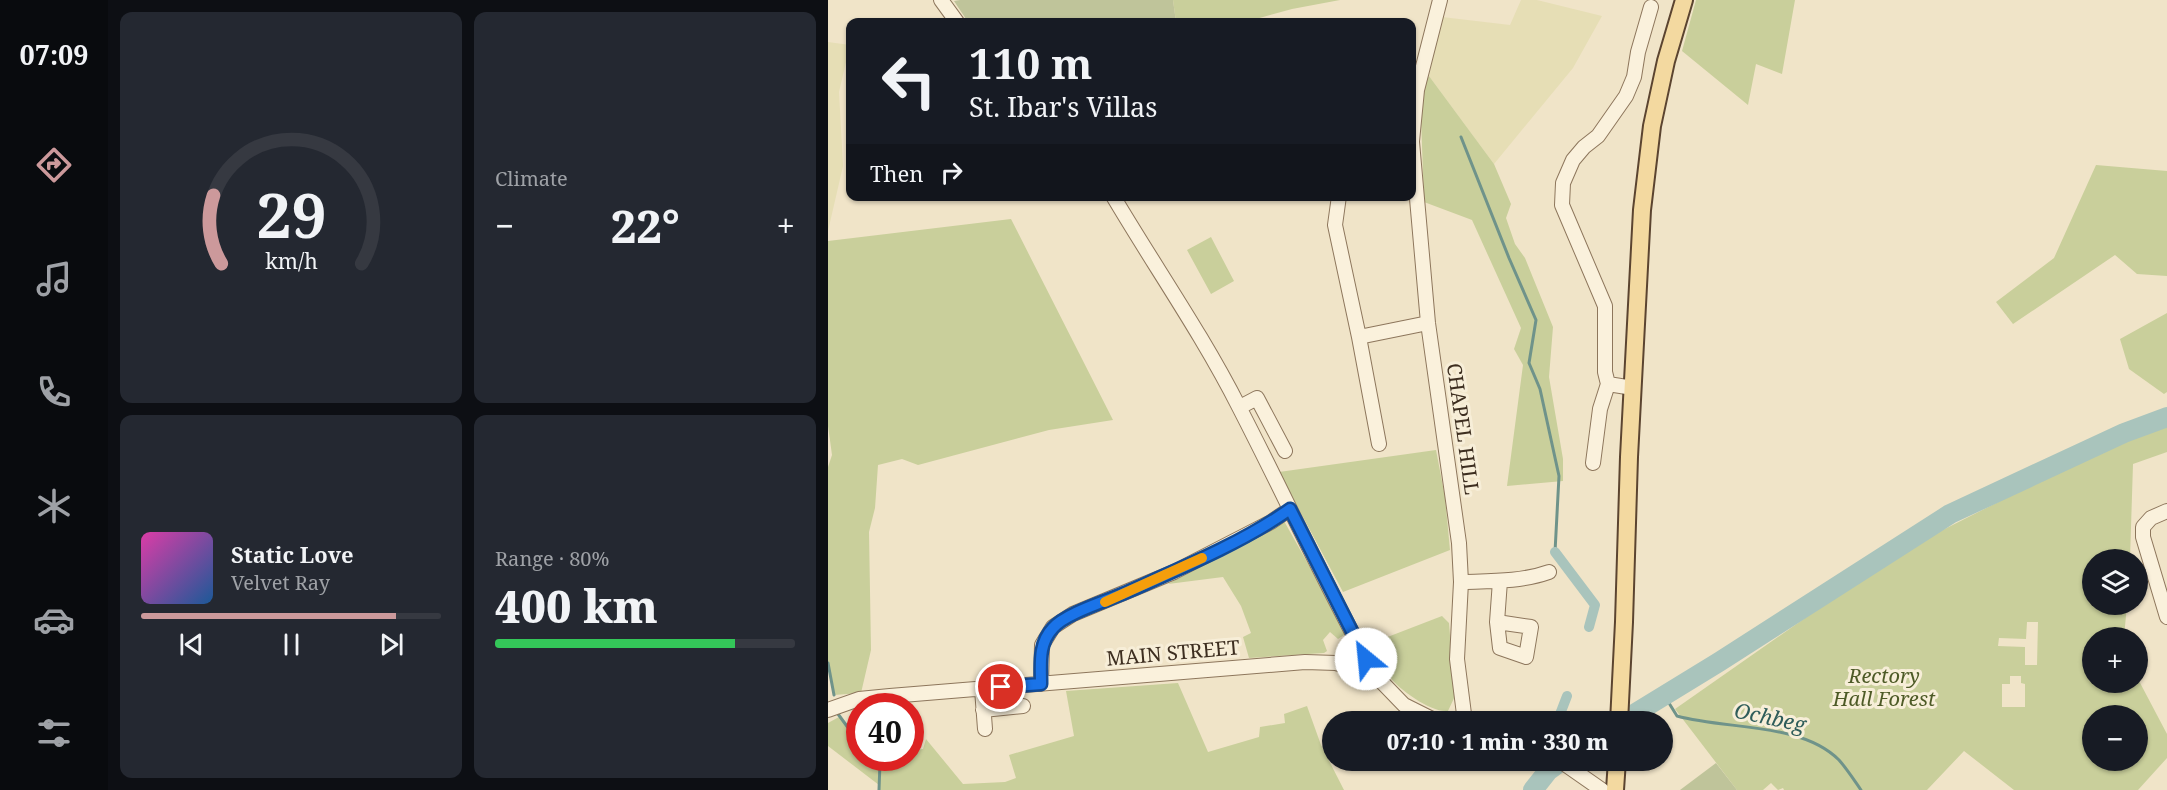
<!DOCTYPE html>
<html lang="en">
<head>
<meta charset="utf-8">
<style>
	body { margin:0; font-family:"Noto Serif",serif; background:#242831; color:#f1f3f6; height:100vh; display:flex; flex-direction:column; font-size:22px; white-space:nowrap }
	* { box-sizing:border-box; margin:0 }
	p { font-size:20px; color:#9ea1a6 }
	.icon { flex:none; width:33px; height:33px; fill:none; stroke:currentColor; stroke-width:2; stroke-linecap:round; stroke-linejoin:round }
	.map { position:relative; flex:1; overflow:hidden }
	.drawer { display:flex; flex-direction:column; gap:12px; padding:12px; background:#0d0f14; width:720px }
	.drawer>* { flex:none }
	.banner { position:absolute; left:18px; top:18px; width:570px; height:183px; border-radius:12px; box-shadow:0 2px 4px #0004; background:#171b24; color:#f1f3f6; overflow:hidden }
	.controls { position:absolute; left:1254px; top:549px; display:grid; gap:12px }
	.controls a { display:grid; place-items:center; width:66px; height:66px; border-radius:50%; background:#171b24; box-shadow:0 2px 4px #0004; font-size:30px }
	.speed { position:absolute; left:18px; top:693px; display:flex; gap:12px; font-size:30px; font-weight:700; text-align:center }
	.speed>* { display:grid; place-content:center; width:78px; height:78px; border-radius:50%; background:#171b24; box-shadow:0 2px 4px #0004; line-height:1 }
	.speed .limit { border:9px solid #d22; background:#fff; color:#111 }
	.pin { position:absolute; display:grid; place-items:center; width:51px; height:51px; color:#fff; margin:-26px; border:3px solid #fff; border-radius:50%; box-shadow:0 2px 6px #0007 }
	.me { position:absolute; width:66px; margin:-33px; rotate:332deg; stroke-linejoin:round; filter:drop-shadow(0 0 4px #0008) }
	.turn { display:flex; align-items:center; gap:21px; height:126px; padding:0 24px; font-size:27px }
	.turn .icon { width:78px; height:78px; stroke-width:2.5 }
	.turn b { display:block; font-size:42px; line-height:51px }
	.then { display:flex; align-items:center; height:57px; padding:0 24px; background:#0003; gap:12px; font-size:22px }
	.big { font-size:45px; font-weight:800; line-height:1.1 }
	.drawer .widget { flex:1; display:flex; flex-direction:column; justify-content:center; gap:9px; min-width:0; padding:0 21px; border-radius:12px; background:#242831 }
	.drawer .dial { align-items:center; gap:0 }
	.dial svg { height:156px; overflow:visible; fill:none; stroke:#363941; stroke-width:7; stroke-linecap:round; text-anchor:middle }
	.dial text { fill:#f1f3f6; stroke:none }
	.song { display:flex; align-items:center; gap:18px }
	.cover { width:72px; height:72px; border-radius:9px; background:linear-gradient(135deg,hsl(320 70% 55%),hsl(210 70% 35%)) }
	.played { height:6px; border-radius:3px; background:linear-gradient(90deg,#cc999b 85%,#363941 85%) }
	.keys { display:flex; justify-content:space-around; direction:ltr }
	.heat { display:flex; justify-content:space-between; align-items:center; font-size:33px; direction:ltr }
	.charge { height:9px; border-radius:4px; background:linear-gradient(90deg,#34c759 80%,#363941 0) }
	.drawer .tiles { flex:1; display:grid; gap:12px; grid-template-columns:repeat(2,1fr) }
	.trip { position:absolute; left:494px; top:711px; width:351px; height:60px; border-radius:30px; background:#171b24; box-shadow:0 2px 4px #0004; font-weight:800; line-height:60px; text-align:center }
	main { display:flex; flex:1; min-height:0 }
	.menu { display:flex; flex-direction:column; width:108px; justify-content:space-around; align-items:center; background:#090b0e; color:#9ea1a6 }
	.menu .icon { width:42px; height:42px }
	.menu .active { color:#cc999b }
	.menu b { font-size:27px; color:#f1f3f6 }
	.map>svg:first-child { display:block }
</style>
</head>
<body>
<main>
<nav class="menu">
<b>07:09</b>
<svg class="icon active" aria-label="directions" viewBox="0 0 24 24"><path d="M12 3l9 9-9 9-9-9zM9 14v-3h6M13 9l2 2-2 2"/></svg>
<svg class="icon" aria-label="music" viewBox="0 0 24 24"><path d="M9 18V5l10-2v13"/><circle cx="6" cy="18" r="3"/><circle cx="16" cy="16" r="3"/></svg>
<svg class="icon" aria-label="phone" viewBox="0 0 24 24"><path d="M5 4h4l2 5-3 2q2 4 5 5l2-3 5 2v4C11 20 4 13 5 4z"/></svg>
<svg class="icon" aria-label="climate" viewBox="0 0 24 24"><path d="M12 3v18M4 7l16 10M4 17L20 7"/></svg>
<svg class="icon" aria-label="car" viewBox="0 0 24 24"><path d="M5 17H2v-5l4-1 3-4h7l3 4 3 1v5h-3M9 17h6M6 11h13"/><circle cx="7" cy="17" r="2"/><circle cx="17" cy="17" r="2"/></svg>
<svg class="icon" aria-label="filters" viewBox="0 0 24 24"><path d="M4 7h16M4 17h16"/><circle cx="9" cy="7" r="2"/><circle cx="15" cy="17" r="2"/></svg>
</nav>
<section class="drawer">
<div class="tiles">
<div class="widget dial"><svg viewBox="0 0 100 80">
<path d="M14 69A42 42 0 1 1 86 69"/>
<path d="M14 69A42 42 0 0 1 10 34" stroke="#cc999b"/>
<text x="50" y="56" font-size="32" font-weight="700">29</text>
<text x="50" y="72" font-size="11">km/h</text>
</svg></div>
<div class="widget"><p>Climate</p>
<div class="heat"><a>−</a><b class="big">22°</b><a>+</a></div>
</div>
<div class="widget">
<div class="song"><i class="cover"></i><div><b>Static Love</b><p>Velvet Ray</p></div></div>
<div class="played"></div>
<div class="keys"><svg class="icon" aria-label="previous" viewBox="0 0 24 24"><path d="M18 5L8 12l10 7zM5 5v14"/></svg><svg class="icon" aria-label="pause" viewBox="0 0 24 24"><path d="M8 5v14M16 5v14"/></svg><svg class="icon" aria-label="next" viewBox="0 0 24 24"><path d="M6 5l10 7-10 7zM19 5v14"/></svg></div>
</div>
<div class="widget"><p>Range · 80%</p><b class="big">400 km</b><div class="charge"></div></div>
</div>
</section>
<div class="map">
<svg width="1339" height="790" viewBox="0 0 1339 790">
	<rect width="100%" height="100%" fill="#f0e4c8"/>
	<!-- farmland -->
	<path fill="#e6deb5" d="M 693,0 L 709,0 L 774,16 L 745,68 L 666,164 L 601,76 L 614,17 L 682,25 Z
		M 0,42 L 22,45 L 11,92 L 15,166 L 0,231 Z"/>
	<!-- green -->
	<path fill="#c9cf9b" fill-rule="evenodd" d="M 345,0 L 512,0 L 464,9 L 417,22 L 348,22 Z
		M 868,0 L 967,0 L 954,74 L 928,64 L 920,105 L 854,51 Z
		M 601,76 L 666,164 L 683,204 L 678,218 L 687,244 L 697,258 L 725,327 L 721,377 L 735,459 L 735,481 L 679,486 L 695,365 L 686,349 L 693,328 L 644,220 L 596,202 L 592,90 Z
		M 1268,165 L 1339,171 L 1339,276 L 1309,274 L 1287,255 L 1185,324 L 1168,302 L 1226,258 Z
		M 183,219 L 285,420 L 221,430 L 90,465 L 74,459 L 50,465 L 47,508 L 41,532 L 43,650 L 33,693 L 6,695 L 0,668 L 0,467 L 4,455 L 0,426 L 0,241 Z
		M 383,237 L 406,281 L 383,294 L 359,250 Z
		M 1339,313 L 1339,392 L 1336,394 L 1301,369 L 1292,339 Z
		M 1339,426 L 1339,452 L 1305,464 L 1302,559 L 1264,560 L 1264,604 L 1299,605 L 1296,637 L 1264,638 L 1264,682 L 1310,682 L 1310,679 L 1339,734 L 1339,758 L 1310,790 L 1186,790 L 1136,751 L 1099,790 L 956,790 L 955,788 L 950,790 L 943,783 L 935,790 L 909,790 L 847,709 L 980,616 L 1095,540 L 1277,448 ZM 1199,622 L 1210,622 L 1209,665 L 1197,665 L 1197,647 L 1170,646 L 1171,638 L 1198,639 ZM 1182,676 L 1193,676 L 1193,683 L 1197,684 L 1197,707 L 1174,707 L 1174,684 L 1182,684 ZM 1264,716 L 1310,716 L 1310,760 L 1264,760 Z
		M 608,450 L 617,497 L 622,550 L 515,592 L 451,472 Z
		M 456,521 L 519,633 L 510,639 L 502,632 L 495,640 L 499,651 L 496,653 L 421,658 L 415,637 L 423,633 L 413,606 L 395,577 L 340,584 Z
		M 614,616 L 621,623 L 627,696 L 620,711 C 604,713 571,690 561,676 C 554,666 550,654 544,643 Z
		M 350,683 L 380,752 L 431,737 L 432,727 L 457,723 L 456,714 L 479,706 L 493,745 L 516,790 L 51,790 L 51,785 L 0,746 L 0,723 L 11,717 L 31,744 L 32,758 L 82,758 L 83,750 L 95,749 L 98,739 L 135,784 L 177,782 L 188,778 L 181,755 L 246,736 L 238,691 Z"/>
	<!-- cemetery -->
	<path fill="#bfc49a" d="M 132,0 L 345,0 L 348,22 L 140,22 L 126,1 Z
		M 888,763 L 909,790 L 852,790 Z"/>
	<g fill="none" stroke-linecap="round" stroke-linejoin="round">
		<!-- stream -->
		<path stroke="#6f938a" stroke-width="3" d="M 633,137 L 681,258 L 708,320 L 701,363 L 712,389 L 731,476 L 727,552
			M 0,663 L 6,695
			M 836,695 L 849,716 C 899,730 973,722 1011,760 C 1019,769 1026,780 1033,790
			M 10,714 L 32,744
			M 44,758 L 52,763 L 51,790"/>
		<!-- canal -->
		<path stroke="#a9c4bc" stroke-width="10" d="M 727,552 L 767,605 L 761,627
			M 729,722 L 739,696
			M 720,771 L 720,760"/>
		<!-- river -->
		<path stroke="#a9c4bc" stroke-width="20" d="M 793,722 L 891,662 L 1122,514 L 1296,433 L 1339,417
			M 705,790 L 720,771 L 735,760"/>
		<!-- minor casing -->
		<g stroke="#8d765c" stroke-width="16">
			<path id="minor" d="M 113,0 L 129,22
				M 584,141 L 589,90 L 612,0
				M 584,142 L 600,323 L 631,543 L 633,582 L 629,659 L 637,722
				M 285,196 C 327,267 374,334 411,407 C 457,496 498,587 547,675
				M 511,196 L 507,225 L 531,337 L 551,444
				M 531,337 L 600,323
				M 780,384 L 805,388
				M 412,407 L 429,398 L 457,451
				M 765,463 L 772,409 L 780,384 L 777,372 L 777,306 L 734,205 L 735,183 L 745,160 L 756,147 L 770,136 L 798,96 L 806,77 L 810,52 L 823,7
				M 1339,511 L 1323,518 L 1315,527 L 1315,537 L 1339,617
				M 633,582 C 662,581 693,582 721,572
				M 669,622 L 703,627 L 698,657 L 672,648 L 669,622 L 672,581
				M 213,684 L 214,645 L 225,627 L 245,614 L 346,572 L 443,522 L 462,509
				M 154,689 L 157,729
				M 0,710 L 31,699 L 62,696 L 477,662 L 508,663 L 547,675 L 576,705 L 606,720 L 613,722
				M 155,710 L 195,706
				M 731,760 L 774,790"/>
		</g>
		<!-- major casing -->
		<g stroke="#5b4430" stroke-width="20">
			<path id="major" d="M 791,722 L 796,622 L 801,457 L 814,210 L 824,126 L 838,61 L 856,0
				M 787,790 L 789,760"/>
		</g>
		<!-- minor -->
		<use href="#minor" stroke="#faf1dc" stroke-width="14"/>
		<!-- major -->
		<use href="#major" stroke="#f3d9a0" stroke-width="16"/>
	</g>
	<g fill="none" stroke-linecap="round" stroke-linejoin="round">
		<!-- route casing -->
		<g stroke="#114b97" stroke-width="15">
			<path id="route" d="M 173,687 L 213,684 C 213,664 210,644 225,628 C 238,613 279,601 299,592 C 351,569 416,542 462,509 L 538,659"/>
		</g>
		<!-- route -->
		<use href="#route" stroke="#1a73e8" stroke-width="10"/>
		<!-- slow -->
		<path stroke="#f59e0b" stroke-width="10" d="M 277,602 L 374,558"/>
	</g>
	<g text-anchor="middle" stroke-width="6" stroke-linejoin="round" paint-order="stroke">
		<!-- street labels -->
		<g font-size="20" fill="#3d2e20" stroke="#f7eed8">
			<text transform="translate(635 429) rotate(82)" y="7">CHAPEL HILL</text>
			<text transform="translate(345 653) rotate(-5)" y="7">MAIN STREET</text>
		</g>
		<!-- park labels -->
		<g font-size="20" font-style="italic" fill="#4d5a26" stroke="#f7eed8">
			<text x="1056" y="683">Rectory<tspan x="1056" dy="23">Hall Forest</tspan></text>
		</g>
		<!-- water labels -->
		<g font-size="21" font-style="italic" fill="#2f5d5a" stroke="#f7eed8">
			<text transform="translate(942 718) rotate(12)" y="7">Ochbeg</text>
		</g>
	</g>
</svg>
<div class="controls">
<a><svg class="icon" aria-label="layers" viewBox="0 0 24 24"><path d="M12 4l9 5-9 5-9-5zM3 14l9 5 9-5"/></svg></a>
<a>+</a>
<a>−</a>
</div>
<div class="speed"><div class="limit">40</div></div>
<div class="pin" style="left:173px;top:687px;background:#d93025"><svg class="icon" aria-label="arrive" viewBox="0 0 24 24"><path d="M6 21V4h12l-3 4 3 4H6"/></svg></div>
<svg class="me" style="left:538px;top:659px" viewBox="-20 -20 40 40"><circle r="19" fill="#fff"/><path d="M0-13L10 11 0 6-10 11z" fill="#1a73e8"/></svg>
<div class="trip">07:10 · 1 min · 330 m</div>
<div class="banner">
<div class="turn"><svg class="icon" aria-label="left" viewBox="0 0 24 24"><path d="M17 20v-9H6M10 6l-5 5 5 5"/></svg><div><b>110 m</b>St. Ibar's Villas</div></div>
<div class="then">Then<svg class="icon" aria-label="right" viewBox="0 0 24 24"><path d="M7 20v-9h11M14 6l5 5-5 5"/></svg></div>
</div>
</div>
</main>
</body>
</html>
